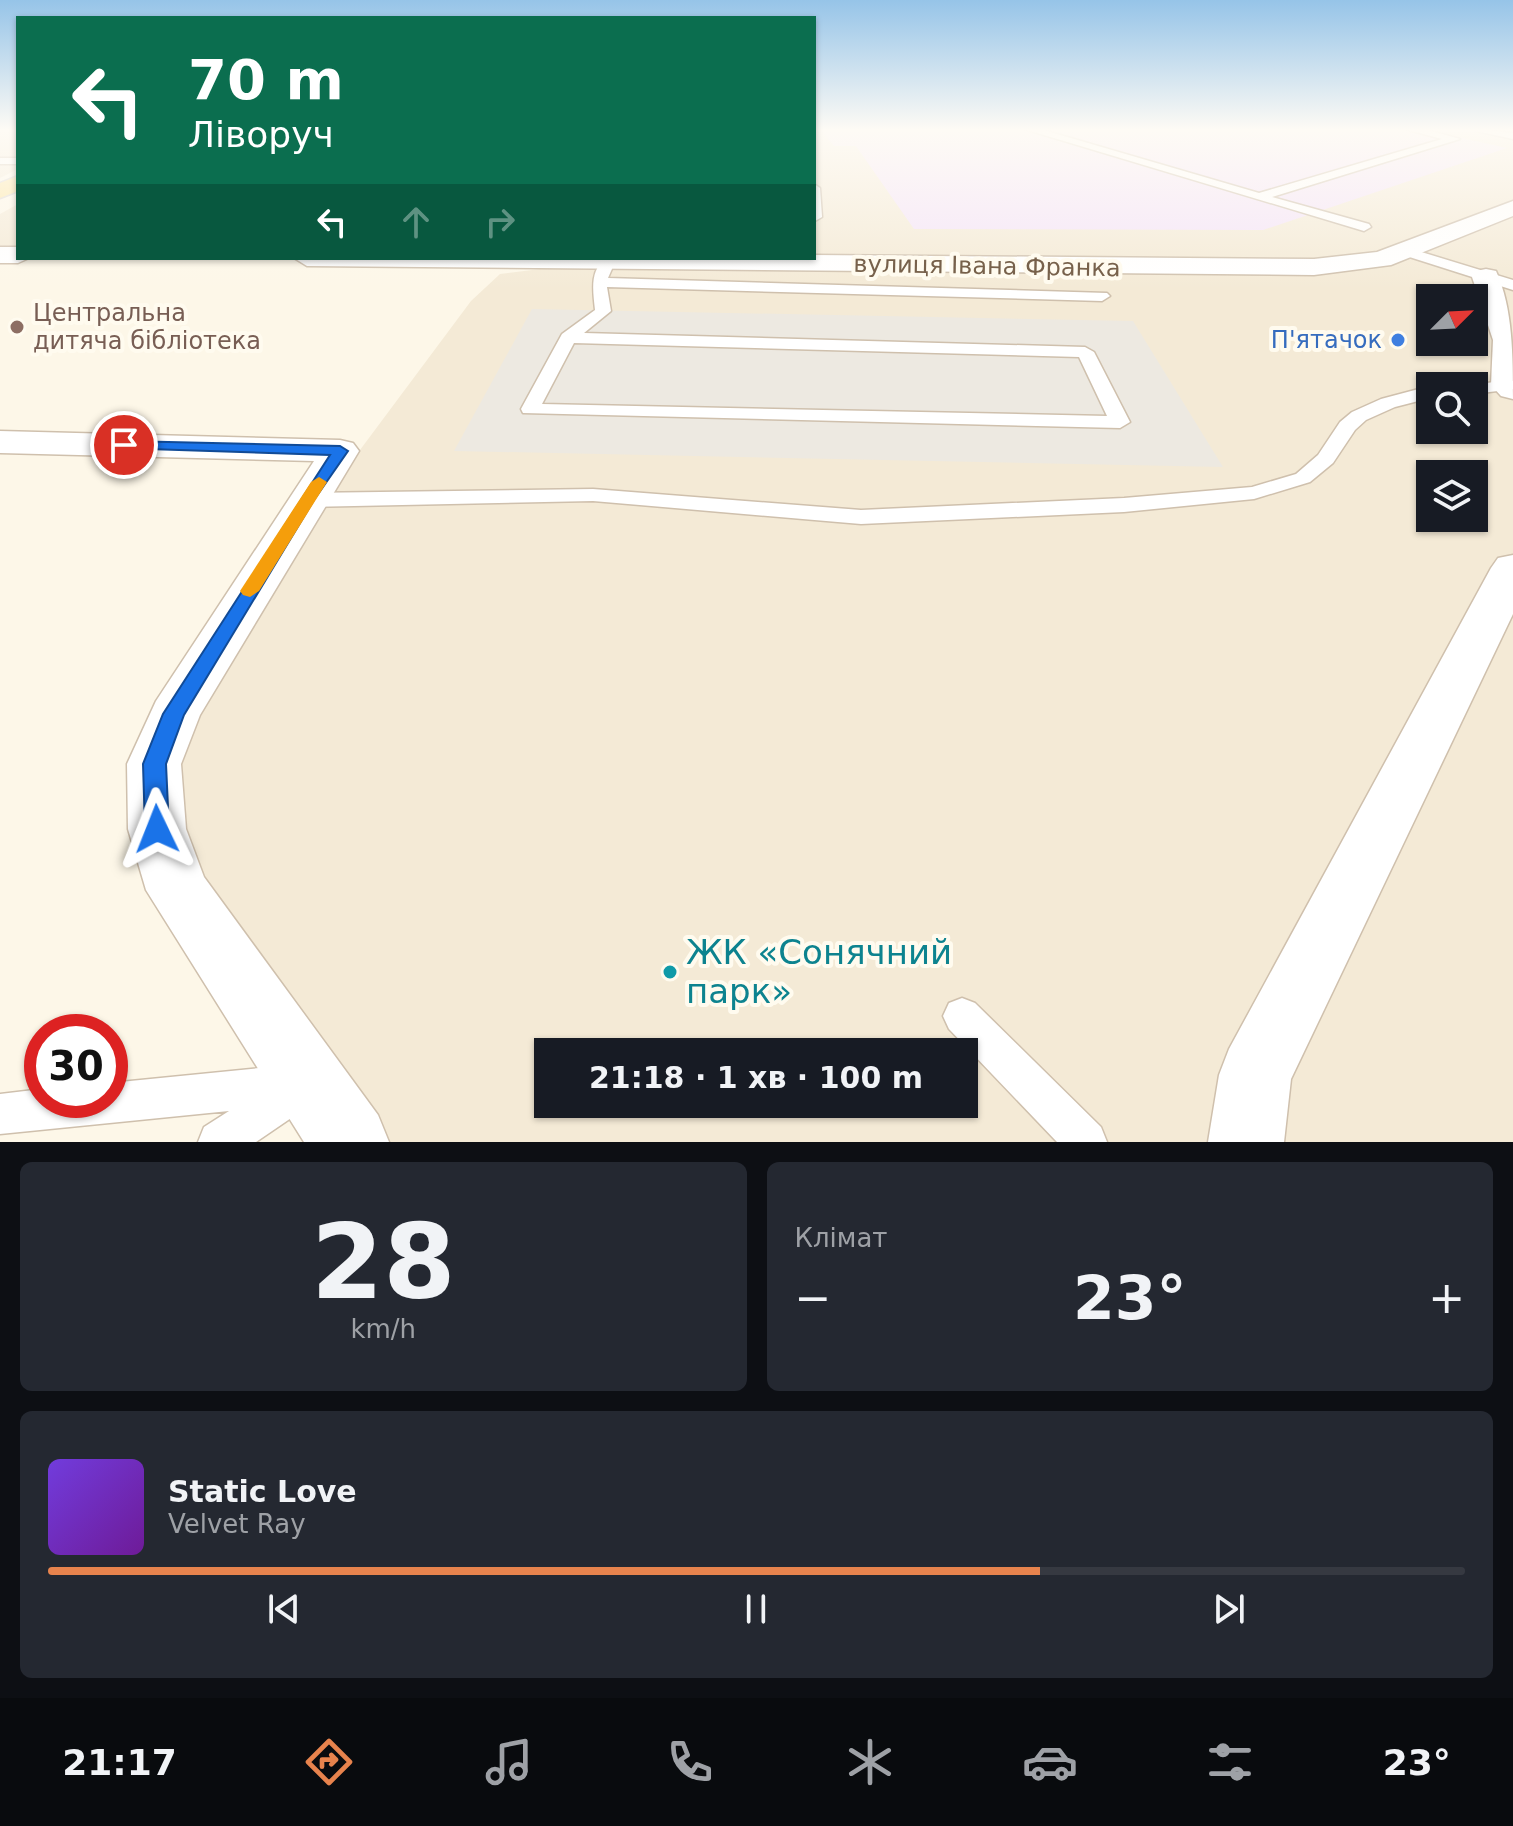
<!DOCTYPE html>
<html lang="uk">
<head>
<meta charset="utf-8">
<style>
	body { margin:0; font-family:"DejaVu Sans",sans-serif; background:#242831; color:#f1f3f6; height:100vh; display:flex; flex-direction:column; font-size:30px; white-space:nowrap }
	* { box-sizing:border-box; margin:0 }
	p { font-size:26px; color:#9ea1a6 }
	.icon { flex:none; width:44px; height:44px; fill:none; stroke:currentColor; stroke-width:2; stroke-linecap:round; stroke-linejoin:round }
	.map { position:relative; height:1142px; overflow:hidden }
	.drawer { display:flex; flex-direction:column; gap:20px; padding:20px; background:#0d0f14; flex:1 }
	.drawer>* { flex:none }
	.top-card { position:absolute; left:16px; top:16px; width:800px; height:244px; border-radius:0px; box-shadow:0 2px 6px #0004; background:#0b6e4f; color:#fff; overflow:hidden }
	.needle { width:52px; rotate:66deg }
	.controls { position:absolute; left:1416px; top:284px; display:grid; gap:16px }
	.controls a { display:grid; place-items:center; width:72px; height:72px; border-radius:0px; background:#171b24; box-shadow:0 2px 6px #0004; font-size:40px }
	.speed { position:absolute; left:24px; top:1014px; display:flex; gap:16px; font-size:40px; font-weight:700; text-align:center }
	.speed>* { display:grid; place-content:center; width:104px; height:104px; border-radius:50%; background:#171b24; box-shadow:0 2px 6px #0004; line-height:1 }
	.speed .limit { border:12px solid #d22; background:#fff; color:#111 }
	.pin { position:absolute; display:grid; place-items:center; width:68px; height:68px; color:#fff; margin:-34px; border:4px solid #fff; border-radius:50%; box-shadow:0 2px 8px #0007 }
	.me { position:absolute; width:88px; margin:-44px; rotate:358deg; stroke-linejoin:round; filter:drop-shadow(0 0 6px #0008) }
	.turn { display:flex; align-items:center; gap:28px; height:168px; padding:0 40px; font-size:36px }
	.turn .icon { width:104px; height:104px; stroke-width:2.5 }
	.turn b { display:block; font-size:56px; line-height:68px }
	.lanes { display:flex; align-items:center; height:76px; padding:0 40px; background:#0003; justify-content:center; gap:40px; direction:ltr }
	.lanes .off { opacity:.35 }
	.big { font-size:60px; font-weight:700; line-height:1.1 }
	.drawer .tile { flex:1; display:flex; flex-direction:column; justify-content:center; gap:12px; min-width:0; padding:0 28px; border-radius:12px; background:#242831 }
	.drawer .dial { align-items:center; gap:0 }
	.dial b { font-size:104px; line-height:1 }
	.song { display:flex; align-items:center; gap:24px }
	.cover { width:96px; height:96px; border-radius:12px; background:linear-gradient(135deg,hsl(260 70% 55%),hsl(280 70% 35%)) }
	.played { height:8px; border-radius:4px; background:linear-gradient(90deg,#e7834d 70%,#363941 70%) }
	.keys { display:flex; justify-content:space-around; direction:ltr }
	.heat { display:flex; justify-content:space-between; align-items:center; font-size:44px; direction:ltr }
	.drawer .tiles { flex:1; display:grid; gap:20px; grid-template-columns:1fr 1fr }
	.tile:last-child { grid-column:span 2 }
	.trip { position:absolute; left:534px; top:1038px; width:444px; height:80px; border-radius:0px; background:#171b24; box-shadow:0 2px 6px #0004; font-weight:700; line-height:80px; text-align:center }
	.tabs { display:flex; height:128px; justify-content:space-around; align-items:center; background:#090b0e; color:#9ea1a6 }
	.tabs .icon { width:56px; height:56px }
	.tabs .on { color:#e7834d }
	.tabs b { font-size:36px; color:#f1f3f6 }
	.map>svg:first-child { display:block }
</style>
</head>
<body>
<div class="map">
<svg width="1513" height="1142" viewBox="0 0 1513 1142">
	<rect width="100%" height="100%" fill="#fdf7e8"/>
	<!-- residential -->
	<path fill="#f4ead6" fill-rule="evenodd" d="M 0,129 L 18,129 L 18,169 L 0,178 Z
		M 814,129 L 1513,129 L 1513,205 L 1403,248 L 1349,261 L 814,257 Z
		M 18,204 L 18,247 L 0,246 L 0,214 Z
		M 1513,216 L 1513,1142 L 375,1142 L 203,899 L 183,836 L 179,770 L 196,720 L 357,454 L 471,301 L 500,274 L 564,266 L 1102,272 L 1416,255 ZM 1430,298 L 1474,298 L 1474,342 L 1430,342 ZM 1430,386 L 1474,386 L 1474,430 L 1430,430 ZM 1430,474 L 1474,474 L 1474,518 L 1430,518 ZM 548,1052 L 964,1052 L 964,1104 L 548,1104 Z"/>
	<!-- industrial -->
	<path fill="#ede9e1" d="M 532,309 L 1133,321 L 1223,467 L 454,451 Z"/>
	<!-- education -->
	<path fill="#f4e4f9" d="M 820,129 L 1421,129 L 1507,148 L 1263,230 L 914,229 L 856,146 L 834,146 Z"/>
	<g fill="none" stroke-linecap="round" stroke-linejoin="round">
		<!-- service casing -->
		<g stroke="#cfc0ad" stroke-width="3">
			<path id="service" d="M 1024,129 L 1040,129 L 1259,193 L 1442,139 L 1405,129 L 1424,129 L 1460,139 L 1272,197 L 1369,224 L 1371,227 L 1364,231 Z
				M 1475,129 L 1513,133 L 1513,139 L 1476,131 Z
				M 0,158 L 18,158 L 18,164 L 0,164 Z
				M 814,184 L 820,188 L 822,217 L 815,221 Z
				M 1405,247 L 1513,280 L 1513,290 L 1400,254 L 1398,251 Z
				M 607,258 L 615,262 L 608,278 L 1107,293 L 1110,296 L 1102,301 L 607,287 L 611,311 L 584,333 L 1085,347 L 1094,352 L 1130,422 L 1120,428 L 523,413 L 521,409 L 562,334 L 595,310 C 593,291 589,269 607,258 ZM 574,343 L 1079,357 L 1107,416 L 542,404 Z
				M 1508,380 L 1513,381 L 1513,389 L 1474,394 L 1474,386 L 1466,386 Z
				M 1430,386 L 1430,398 L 1395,407 L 1366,420 L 1355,430 L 1333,463 L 1310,482 L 1254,499 L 1124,512 L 861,524 L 593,501 L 306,507 L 295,500 L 306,493 L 593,489 L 861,510 L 1124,498 L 1252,487 L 1296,474 L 1318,455 L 1340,422 L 1352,412 L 1381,399 Z
				M 962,998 L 975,1003 L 1101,1127 L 1107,1142 L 1057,1142 L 949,1029 L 943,1016 L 949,1003 Z
				M 300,1064 L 319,1071 L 325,1085 L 319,1099 L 256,1142 L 198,1142 L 204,1127 L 229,1111 L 0,1134 L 0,1094 L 42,1089 L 42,1100 L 110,1100 L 110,1083 Z"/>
		</g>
		<!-- minor casing -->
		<g stroke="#cfc0ad" stroke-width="3">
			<path id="minor" d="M 1486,269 L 1496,271 C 1513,308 1513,357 1513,399 L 1501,396 L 1491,385 L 1493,340 L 1472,277 L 1476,271 Z
				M 0,431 L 340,440 L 353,443 L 359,451 L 200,715 L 181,764 L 186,829 L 204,877 L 378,1115 L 389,1142 L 304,1142 L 146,890 L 128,829 L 127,764 L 156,701 L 314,461 L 0,453 Z
				M 1513,555 L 1513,614 L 1291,1079 L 1284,1142 L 1208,1142 L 1219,1075 L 1229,1049 L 1491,568 L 1498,558 Z"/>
		</g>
		<!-- tertiary casing -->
		<g stroke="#cfc0ad" stroke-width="3">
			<path id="tertiary" d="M 1513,201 L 1513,216 L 1391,265 L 1314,275 L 307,266 L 294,258 L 814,258 L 814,255 L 1314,259 L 1377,252 Z
				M 0,247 L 18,247 L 18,258 L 29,258 L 18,263 L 0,263 Z"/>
		</g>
		<!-- primary casing -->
		<g stroke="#dcd6d0" stroke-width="3">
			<path id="primary" d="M 18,176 L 18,191 L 0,198 L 0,183 Z"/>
		</g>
		<!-- service -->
		<use href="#service" fill="#fff" fill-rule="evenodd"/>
		<!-- minor -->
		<use href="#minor" fill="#fff" fill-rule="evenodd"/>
		<!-- tertiary -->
		<use href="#tertiary" fill="#fff" fill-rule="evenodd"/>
		<!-- primary -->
		<use href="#primary" fill="#fbe5a1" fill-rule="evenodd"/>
	</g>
	<!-- sky -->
	<linearGradient id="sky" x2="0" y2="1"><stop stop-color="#96c4e8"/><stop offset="0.45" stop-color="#fefbf5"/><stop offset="1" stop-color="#fefbf5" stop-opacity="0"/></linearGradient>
	<rect width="1513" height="289" fill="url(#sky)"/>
	<!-- route -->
	<path fill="#1a73e8" stroke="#114b97" stroke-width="2" d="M 124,441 L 340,446 L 348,451 L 314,500 L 184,715 L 166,764 L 169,829 L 165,836 L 157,839 L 148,836 L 145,829 L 143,764 L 163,714 L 330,455 L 118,448 L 118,442 Z"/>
	<!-- slow -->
	<path fill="#f59e0b" d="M 319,477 L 327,482 L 259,591 L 250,597 L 243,595 L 240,591 L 311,482 Z"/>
	<!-- markers -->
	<circle fill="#8d6e63" stroke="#fffbef" stroke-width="3" cx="17" cy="327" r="8"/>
	<circle fill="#3f7fe0" stroke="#fffbef" stroke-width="3" cx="1398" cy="340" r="8"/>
	<circle fill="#0f9aa8" stroke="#fffbef" stroke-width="3" cx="670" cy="972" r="8"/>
	<g text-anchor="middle" stroke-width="8" stroke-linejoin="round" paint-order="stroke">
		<!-- far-street labels -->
		<g font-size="24" fill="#77614b" stroke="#fffbef">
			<text transform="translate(987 266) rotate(1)" y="8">вулиця Івана Франка</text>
		</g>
		<!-- far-education labels -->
		<g font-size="24" fill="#785e54" stroke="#fffbef" text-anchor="start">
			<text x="33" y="321">Центральна<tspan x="33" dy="28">дитяча бібліотека</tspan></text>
		</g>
		<!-- far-shop labels -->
		<g font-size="24" fill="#366cbe" stroke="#fffbef" text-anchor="end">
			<text x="1382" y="348">П'ятачок</text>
		</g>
		<!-- near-culture labels -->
		<g font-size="34" fill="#0d838f" stroke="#fffbef" text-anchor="start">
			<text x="686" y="964">ЖК «Сонячний<tspan x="686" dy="39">парк»</tspan></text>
		</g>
	</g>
</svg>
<div class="controls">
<a><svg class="needle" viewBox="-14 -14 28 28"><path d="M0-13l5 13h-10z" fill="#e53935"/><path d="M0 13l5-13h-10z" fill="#9ea1a6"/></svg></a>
<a><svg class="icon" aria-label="search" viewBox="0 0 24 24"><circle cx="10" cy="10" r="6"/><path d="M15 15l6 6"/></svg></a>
<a><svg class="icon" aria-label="layers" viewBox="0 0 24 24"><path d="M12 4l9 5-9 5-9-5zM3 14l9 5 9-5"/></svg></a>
</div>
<div class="speed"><div class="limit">30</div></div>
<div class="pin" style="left:124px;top:445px;background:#d93025"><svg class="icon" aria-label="arrive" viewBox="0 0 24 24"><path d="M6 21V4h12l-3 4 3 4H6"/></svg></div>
<svg class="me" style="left:157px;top:829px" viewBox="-20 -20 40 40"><path d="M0-17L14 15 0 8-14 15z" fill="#1a73e8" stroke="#fff" stroke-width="4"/></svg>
<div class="trip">21:18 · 1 хв · 100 m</div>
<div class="top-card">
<div class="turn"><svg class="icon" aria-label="left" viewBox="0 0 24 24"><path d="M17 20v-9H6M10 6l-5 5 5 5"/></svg><div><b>70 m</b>Ліворуч</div></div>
<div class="lanes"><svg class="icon" aria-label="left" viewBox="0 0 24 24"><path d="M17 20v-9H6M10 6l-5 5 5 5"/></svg><svg class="icon off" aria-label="ahead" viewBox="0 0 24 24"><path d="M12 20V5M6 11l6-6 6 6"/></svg><svg class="icon off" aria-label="right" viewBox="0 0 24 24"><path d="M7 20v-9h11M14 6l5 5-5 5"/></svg></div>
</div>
</div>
<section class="drawer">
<div class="tiles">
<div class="tile dial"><b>28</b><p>km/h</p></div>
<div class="tile"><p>Клімат</p>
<div class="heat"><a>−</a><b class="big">23°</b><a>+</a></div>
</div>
<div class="tile">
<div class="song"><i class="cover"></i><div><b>Static Love</b><p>Velvet Ray</p></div></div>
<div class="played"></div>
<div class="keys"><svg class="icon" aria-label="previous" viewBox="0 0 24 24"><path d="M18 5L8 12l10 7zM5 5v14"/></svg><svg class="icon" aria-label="pause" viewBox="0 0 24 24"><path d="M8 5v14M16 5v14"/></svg><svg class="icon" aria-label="next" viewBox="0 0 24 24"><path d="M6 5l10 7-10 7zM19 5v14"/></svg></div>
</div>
</div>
</section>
<nav class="tabs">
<b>21:17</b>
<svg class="icon on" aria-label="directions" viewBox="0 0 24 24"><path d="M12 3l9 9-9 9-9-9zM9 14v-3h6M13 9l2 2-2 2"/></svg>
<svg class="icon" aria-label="music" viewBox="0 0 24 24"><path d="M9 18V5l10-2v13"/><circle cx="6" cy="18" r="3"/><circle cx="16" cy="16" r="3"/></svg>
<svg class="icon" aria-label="phone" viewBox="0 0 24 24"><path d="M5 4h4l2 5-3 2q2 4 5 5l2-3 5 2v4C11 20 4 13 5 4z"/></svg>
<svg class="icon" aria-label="climate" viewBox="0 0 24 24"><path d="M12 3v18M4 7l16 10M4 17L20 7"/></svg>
<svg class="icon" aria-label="car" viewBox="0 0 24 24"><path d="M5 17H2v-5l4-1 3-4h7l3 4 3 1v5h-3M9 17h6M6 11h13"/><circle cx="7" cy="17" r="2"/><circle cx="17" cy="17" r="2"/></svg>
<svg class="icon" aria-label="filters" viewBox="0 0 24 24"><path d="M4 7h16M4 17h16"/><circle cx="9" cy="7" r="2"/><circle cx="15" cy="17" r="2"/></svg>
<b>23°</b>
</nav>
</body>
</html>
